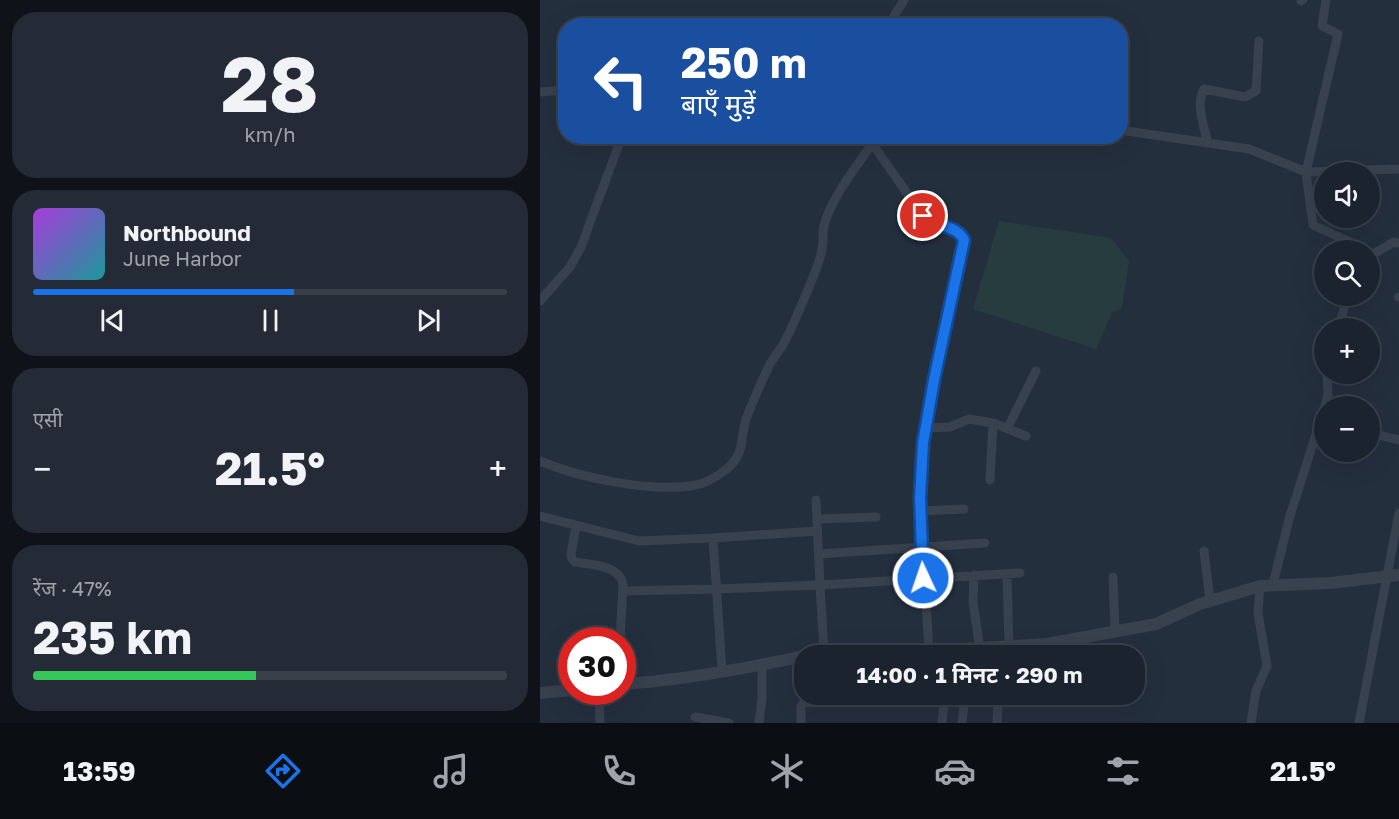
<!DOCTYPE html>
<html lang="hi">
<head>
<meta charset="utf-8">
<style>
	body { margin:0; font-family:"Golos Text","Noto Sans Devanagari",sans-serif; background:#242b36; color:#f1f3f6; height:100vh; display:flex; flex-direction:column; font-size:22px; white-space:nowrap }
	* { box-sizing:border-box; margin:0 }
	p { font-size:20px; color:#a0a4aa }
	.icon { flex:none; width:33px; height:33px; fill:none; stroke:currentColor; stroke-width:2; stroke-linecap:round; stroke-linejoin:round }
	.map { position:relative; flex:1; overflow:hidden }
	.side { display:flex; flex-direction:column; gap:12px; padding:12px; background:#0f1319; width:540px }
	.side>* { flex:none }
	.guide { position:absolute; left:18px; top:18px; width:570px; height:126px; border-radius:24px; box-shadow:0 6px 24px #0002,0 0 0 2px #39404a; background:#1a4fa0; color:#fff; overflow:hidden }
	.tools { position:absolute; left:774px; top:162px; display:grid; gap:12px }
	.tools a { display:grid; place-items:center; width:66px; height:66px; border-radius:50%; background:#1b232e; box-shadow:0 6px 24px #0002,0 0 0 2px #39404a; font-size:30px }
	.speed { position:absolute; left:18px; top:627px; display:flex; gap:12px; font-size:30px; font-weight:700; text-align:center }
	.speed>* { display:grid; place-content:center; width:78px; height:78px; border-radius:50%; background:#1b232e; box-shadow:0 6px 24px #0002,0 0 0 2px #39404a; line-height:1 }
	.speed .limit { border:9px solid #d22; background:#fff; color:#111 }
	.pin { position:absolute; display:grid; place-items:center; width:51px; height:51px; color:#fff; margin:-26px; border:3px solid #fff; border-radius:50%; box-shadow:0 2px 6px #0007 }
	.me { position:absolute; width:66px; margin:-33px; rotate:357deg; stroke-linejoin:round; filter:drop-shadow(0 0 4px #0008) }
	.turn { display:flex; align-items:center; gap:21px; height:126px; padding:0 24px; font-size:27px }
	.turn .icon { width:78px; height:78px; stroke-width:2.5 }
	.turn b { display:block; font-size:42px; line-height:51px }
	.big { font-size:45px; font-weight:700; line-height:1.1 }
	.side .widget { flex:1; display:flex; flex-direction:column; justify-content:center; gap:9px; min-width:0; padding:0 21px; border-radius:24px; background:#242b36 }
	.side .dial { align-items:center; gap:0 }
	.dial b { font-size:78px; line-height:1 }
	.song { display:flex; align-items:center; gap:18px }
	.cover { width:72px; height:72px; border-radius:9px; background:linear-gradient(135deg,hsl(280 70% 55%),hsl(180 70% 35%)) }
	.played { height:6px; border-radius:3px; background:linear-gradient(90deg,#1a73e8 55%,#39404a 55%) }
	.keys { display:flex; justify-content:space-around; direction:ltr }
	.heat { display:flex; justify-content:space-between; align-items:center; font-size:33px; direction:ltr }
	.charge { height:9px; border-radius:4px; background:linear-gradient(90deg,#34c759 47%,#39404a 0) }
	.trip { position:absolute; left:254px; top:645px; width:351px; height:60px; border-radius:24px; background:#1b232e; box-shadow:0 6px 24px #0002,0 0 0 2px #39404a; font-weight:700; line-height:60px; text-align:center }
	.dock { display:flex; height:96px; justify-content:space-around; align-items:center; background:#0b0e12; color:#a0a4aa }
	.dock .icon { width:42px; height:42px }
	.dock .on { color:#1a73e8 }
	.dock b { font-size:27px; color:#f1f3f6 }
	main { display:flex; flex:1; min-height:0 }
	.map>svg:first-child { display:block }
</style>
</head>
<body>
<main>
<section class="side">
<div class="widget dial"><b>28</b><p>km/h</p></div>
<div class="widget">
<div class="song"><i class="cover"></i><div><b>Northbound</b><p>June Harbor</p></div></div>
<div class="played"></div>
<div class="keys"><svg class="icon" aria-label="previous" viewBox="0 0 24 24"><path d="M18 5L8 12l10 7zM5 5v14"/></svg><svg class="icon" aria-label="pause" viewBox="0 0 24 24"><path d="M8 5v14M16 5v14"/></svg><svg class="icon" aria-label="next" viewBox="0 0 24 24"><path d="M6 5l10 7-10 7zM19 5v14"/></svg></div>
</div>
<div class="widget"><p>एसी</p>
<div class="heat"><a>−</a><b class="big">21.5°</b><a>+</a></div>
</div>
<div class="widget"><p>रेंज · 47%</p><b class="big">235 km</b><div class="charge"></div></div>
</section>
<div class="map">
<svg width="859" height="723" viewBox="0 0 859 723">
	<rect width="100%" height="100%" fill="#242f3e"/>
	<!-- green -->
	<path fill="#263c3f" d="M 459,221 L 571,238 L 589,261 L 582,308 L 572,313 L 556,349 L 433,309 Z"/>
	<g fill="none" stroke-linecap="round" stroke-linejoin="round">
		<!-- minor -->
		<path stroke="#38414e" stroke-width="9" d="M 786,0 L 782,26 L 798,34 L 766,172 L 773,225 L 812,243 L 814,250
			M 761,1 L 763,0
			M 348,26 L 364,0
			M 0,92 L 26,90
			M 580,130 L 709,149 L 766,172 L 859,169
			M 327,136 L 383,216 C 394,225 418,226 424,240 L 394,380 L 383,443 L 380,498 L 389,651
			M 668,143 C 664,126 655,105 664,89 L 705,97 L 716,91 L 719,41
			M 830,256 L 854,242 L 859,243
			M 858,297 L 859,297
			M 0,301 L 30,267 L 41,247 L 82,136
			M 798,328 L 808,296
			M 785,406 L 788,395 L 787,374
			M 468,427 L 496,371
			M 386,428 L 410,427 L 429,419 L 453,423 L 486,436
			M 830,433 L 859,440
			M 0,461 C 40,478 113,493 156,485 C 168,483 179,475 188,468 C 207,451 199,434 208,414 C 215,397 222,380 230,364 C 235,355 243,347 247,337 C 255,321 262,304 269,287 C 274,275 280,262 282,249 C 284,241 282,233 284,226 C 291,198 316,167 332,144
			M 450,480 L 453,423
			M 276,500 L 280,585 L 480,573
			M 380,511 L 424,509
			M 0,516 L 99,541 L 173,538
			M 277,519 L 336,517
			M 36,526 L 31,554 L 32,559 L 35,562 C 52,565 80,565 83,585 L 80,640
			M 664,551 L 670,601
			M 279,554 L 445,543
			M 467,574 L 469,646
			M 434,575 L 433,602 L 441,656
			M 573,577 L 575,631
			M 733,584 L 749,519 L 784,409
			M 83,591 L 176,589 L 280,585 L 284,652
			M 182,671 L 173,538 L 277,531
			M 59,692 L 60,723
			M 456,694 L 458,701 L 457,723
			M 155,717 L 189,723
			M 219,723 L 222,699 L 222,665
			M 261,723 L 261,706 L 264,703 L 341,701
			M 402,723 L 405,694
			M 422,723 L 425,694
			M 711,723 L 716,691 L 727,666 L 718,613 L 720,586
			M 819,723 L 859,513"/>
		<!-- tertiary -->
		<path stroke="#38414e" stroke-width="12" d="M 264,656 L 284,652 L 389,651 L 507,644 L 616,624 L 660,604 L 720,586 L 790,583 L 859,575
			M 82,684 C 143,680 204,669 264,656
			M 0,693 L 32,690"/>
	</g>
	<g fill="none" stroke-linecap="round" stroke-linejoin="round">
		<!-- route casing -->
		<g stroke="#114b97" stroke-width="15">
			<path id="route" d="M 383,216 C 394,225 418,226 424,240 L 394,380 L 383,443 L 380,498 L 383,578"/>
		</g>
		<!-- route -->
		<use href="#route" stroke="#1a73e8" stroke-width="10"/>
	</g>
</svg>
<div class="tools">
<a><svg class="icon" aria-label="sound" viewBox="0 0 24 24"><path d="M4 9h4l5-4v14l-5-4H4zM17 9q2 3 0 6"/></svg></a>
<a><svg class="icon" aria-label="search" viewBox="0 0 24 24"><circle cx="10" cy="10" r="6"/><path d="M15 15l6 6"/></svg></a>
<a>+</a>
<a>−</a>
</div>
<div class="speed"><div class="limit">30</div></div>
<div class="pin" style="left:383px;top:216px;background:#d93025"><svg class="icon" aria-label="arrive" viewBox="0 0 24 24"><path d="M6 21V4h12l-3 4 3 4H6"/></svg></div>
<svg class="me" style="left:383px;top:578px" viewBox="-20 -20 40 40"><circle r="17" fill="#1a73e8" stroke="#fff" stroke-width="3"/><path d="M0-11L8 9 0 5-8 9z" fill="#fff"/></svg>
<div class="trip">14:00 · 1 मिनट · 290 m</div>
<div class="guide">
<div class="turn"><svg class="icon" aria-label="left" viewBox="0 0 24 24"><path d="M17 20v-9H6M10 6l-5 5 5 5"/></svg><div><b>250 m</b>बाएँ मुड़ें</div></div>
</div>
</div>
</main>
<nav class="dock">
<b>13:59</b>
<svg class="icon on" aria-label="directions" viewBox="0 0 24 24"><path d="M12 3l9 9-9 9-9-9zM9 14v-3h6M13 9l2 2-2 2"/></svg>
<svg class="icon" aria-label="music" viewBox="0 0 24 24"><path d="M9 18V5l10-2v13"/><circle cx="6" cy="18" r="3"/><circle cx="16" cy="16" r="3"/></svg>
<svg class="icon" aria-label="phone" viewBox="0 0 24 24"><path d="M5 4h4l2 5-3 2q2 4 5 5l2-3 5 2v4C11 20 4 13 5 4z"/></svg>
<svg class="icon" aria-label="climate" viewBox="0 0 24 24"><path d="M12 3v18M4 7l16 10M4 17L20 7"/></svg>
<svg class="icon" aria-label="car" viewBox="0 0 24 24"><path d="M5 17H2v-5l4-1 3-4h7l3 4 3 1v5h-3M9 17h6M6 11h13"/><circle cx="7" cy="17" r="2"/><circle cx="17" cy="17" r="2"/></svg>
<svg class="icon" aria-label="filters" viewBox="0 0 24 24"><path d="M4 7h16M4 17h16"/><circle cx="9" cy="7" r="2"/><circle cx="15" cy="17" r="2"/></svg>
<b>21.5°</b>
</nav>
</body>
</html>
